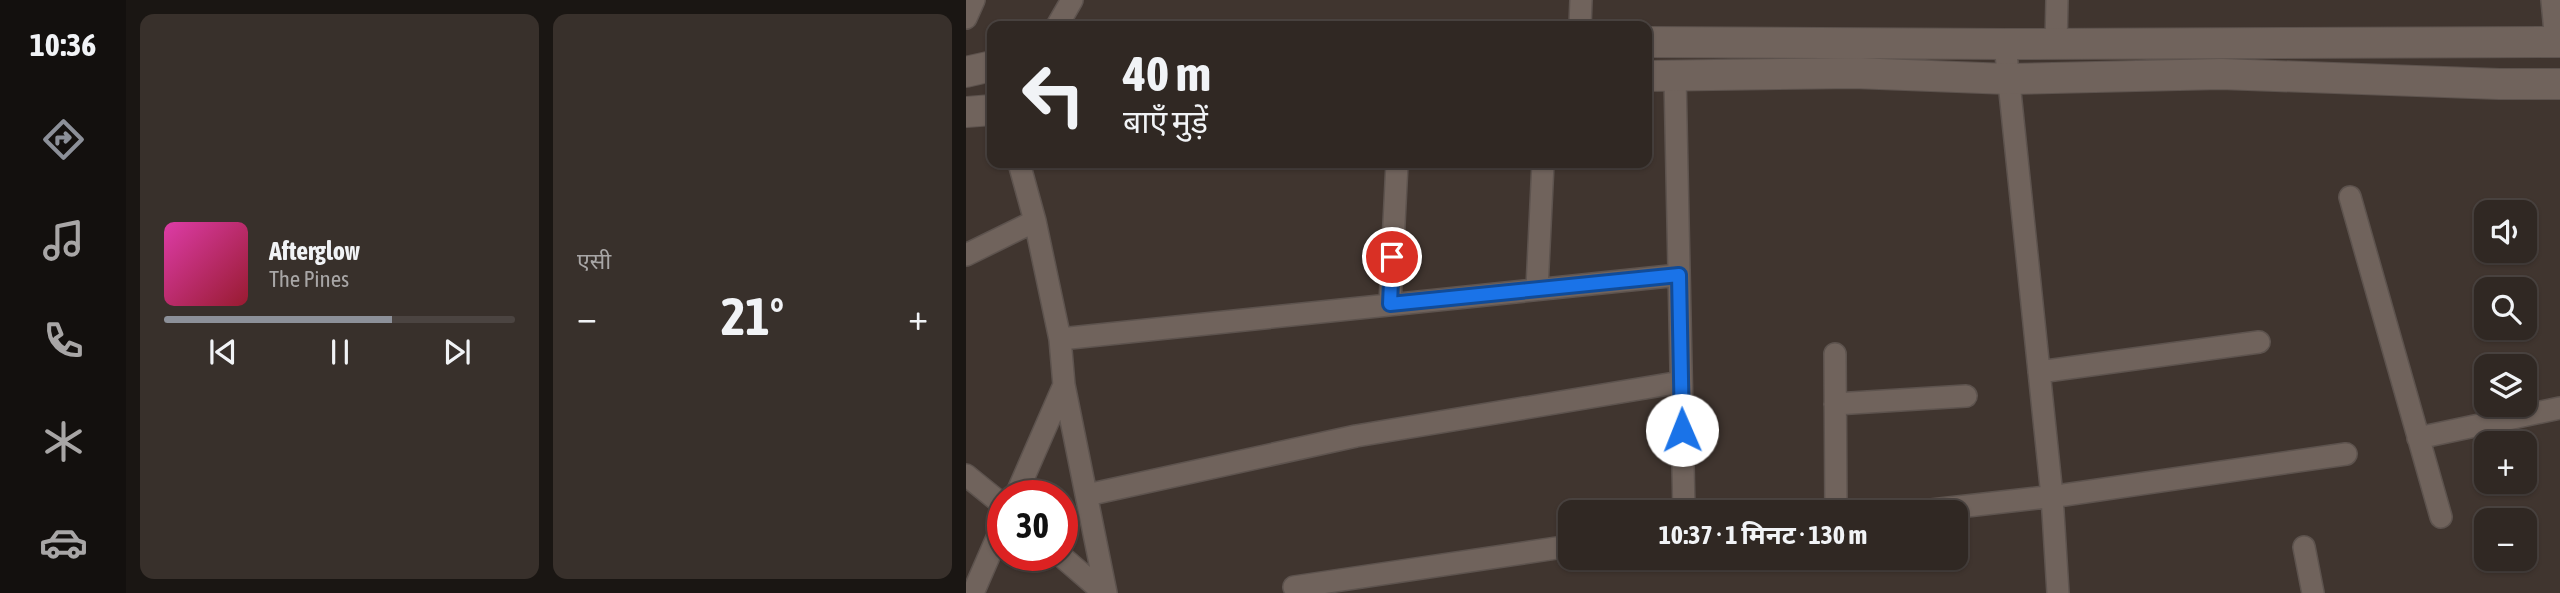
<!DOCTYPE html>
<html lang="hi">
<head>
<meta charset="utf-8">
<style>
	body { margin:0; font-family:"Asap Condensed","Noto Sans Devanagari",sans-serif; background:#38302b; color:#f1f3f6; height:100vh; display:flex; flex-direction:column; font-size:26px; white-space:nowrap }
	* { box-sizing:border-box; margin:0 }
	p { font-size:23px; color:#a8a6a6 }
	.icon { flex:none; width:38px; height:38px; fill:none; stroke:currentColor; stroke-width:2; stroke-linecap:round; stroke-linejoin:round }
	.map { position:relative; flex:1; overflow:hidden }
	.details { display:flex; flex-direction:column; gap:14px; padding:14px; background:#1a1613; width:840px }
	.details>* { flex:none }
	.top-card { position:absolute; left:21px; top:21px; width:665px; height:147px; border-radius:14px; box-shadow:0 2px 5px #0004,0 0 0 2px #4b4441; background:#302823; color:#f1f3f6; overflow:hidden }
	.fabs { position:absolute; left:1508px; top:200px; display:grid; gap:14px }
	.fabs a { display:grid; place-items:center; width:63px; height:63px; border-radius:14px; background:#302823; box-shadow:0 2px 5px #0004,0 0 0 2px #4b4441; font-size:35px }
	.speed { position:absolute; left:21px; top:480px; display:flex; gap:14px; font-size:35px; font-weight:700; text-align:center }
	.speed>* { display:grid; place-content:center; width:91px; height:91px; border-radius:50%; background:#302823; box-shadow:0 2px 5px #0004,0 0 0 2px #4b4441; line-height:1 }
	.speed .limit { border:10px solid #d22; background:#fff; color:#111 }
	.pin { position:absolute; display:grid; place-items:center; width:60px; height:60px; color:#fff; margin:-30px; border:4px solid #fff; border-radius:50%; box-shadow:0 2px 7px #0007 }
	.me { position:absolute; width:77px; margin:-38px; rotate:359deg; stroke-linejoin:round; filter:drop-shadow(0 0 5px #0008) }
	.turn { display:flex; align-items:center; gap:24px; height:147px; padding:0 21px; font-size:32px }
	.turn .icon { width:91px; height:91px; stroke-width:2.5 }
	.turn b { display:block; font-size:49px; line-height:60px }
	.big { font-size:52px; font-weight:700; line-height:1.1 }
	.details .card { flex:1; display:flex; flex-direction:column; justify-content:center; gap:10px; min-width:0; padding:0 24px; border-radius:14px; background:#38302b }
	.song { display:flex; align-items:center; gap:21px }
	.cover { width:84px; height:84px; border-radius:10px; background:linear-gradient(135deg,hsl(320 70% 55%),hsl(350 70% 35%)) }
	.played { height:7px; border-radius:4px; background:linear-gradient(90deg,#8c9099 65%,#4b4441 65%) }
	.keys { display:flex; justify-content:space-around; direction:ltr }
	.heat { display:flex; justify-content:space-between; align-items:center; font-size:38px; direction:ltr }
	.details .tiles { flex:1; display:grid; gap:14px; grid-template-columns:repeat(2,1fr) }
	.trip { position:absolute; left:592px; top:500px; width:410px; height:70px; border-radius:14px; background:#302823; box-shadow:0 2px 5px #0004,0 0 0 2px #4b4441; font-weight:700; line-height:70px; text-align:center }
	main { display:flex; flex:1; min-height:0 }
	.tabs { display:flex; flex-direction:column; width:126px; justify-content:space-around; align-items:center; background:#13100e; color:#a8a6a6 }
	.tabs .icon { width:49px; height:49px }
	.tabs .current { color:#8c9099 }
	.tabs b { font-size:32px; color:#f1f3f6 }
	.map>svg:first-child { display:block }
</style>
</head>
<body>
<main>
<nav class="tabs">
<b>10:36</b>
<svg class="icon current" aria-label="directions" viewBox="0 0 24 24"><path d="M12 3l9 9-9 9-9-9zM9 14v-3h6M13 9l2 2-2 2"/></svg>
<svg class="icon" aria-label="music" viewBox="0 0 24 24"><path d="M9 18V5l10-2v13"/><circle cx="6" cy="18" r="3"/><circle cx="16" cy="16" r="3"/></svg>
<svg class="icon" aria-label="phone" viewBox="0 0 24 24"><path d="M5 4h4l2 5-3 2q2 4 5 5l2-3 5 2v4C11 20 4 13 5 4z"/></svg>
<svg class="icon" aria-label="climate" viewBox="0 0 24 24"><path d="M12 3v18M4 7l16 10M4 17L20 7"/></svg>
<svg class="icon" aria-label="car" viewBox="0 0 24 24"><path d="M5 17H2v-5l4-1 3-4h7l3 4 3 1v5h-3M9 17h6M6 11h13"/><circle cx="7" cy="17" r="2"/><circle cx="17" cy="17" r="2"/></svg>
</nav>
<section class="details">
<div class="tiles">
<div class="card">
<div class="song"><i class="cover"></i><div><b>Afterglow</b><p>The Pines</p></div></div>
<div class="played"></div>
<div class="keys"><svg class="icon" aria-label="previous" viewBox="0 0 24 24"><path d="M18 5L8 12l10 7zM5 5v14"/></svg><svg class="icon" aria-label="pause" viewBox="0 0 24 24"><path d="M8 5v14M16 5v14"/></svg><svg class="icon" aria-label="next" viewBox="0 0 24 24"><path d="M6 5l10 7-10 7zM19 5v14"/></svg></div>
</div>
<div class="card"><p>एसी</p>
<div class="heat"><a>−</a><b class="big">21°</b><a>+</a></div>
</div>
</div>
</section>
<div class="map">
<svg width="1594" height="593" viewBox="0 0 1594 593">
	<rect width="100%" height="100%" fill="#40352f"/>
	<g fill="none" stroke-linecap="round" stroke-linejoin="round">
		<!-- street casing -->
		<g stroke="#5d534e" stroke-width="24">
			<path id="street" d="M 1586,0 L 1590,42
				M 0,18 L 8,0
				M 91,26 L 106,0
				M 614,26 L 615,0
				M 1039,44 L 1086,496 L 1092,593
				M 1090,44 L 1091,0
				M 709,76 L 718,513
				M 53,163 L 69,221 L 94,339 L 98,385 L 140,593
				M 1384,197 L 1475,517
				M 0,255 L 69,221
				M 571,288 L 577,163
				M 424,304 L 431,163
				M 94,339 L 713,275
				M 869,354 L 870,513
				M 1073,372 L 1293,342
				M 869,404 L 1000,396
				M 1452,438 L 1594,408
				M 0,475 L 37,505
				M 50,495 L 98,385
				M 121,495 L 390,436 L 715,382
				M 939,513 L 1098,495 L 1380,454
				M 1338,547 L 1347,593
				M 94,555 L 138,593
				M 328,587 L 604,546
				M 7,593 L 37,524"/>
		</g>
		<!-- secondary casing -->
		<g stroke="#5d534e" stroke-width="32">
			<path id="secondary" d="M 681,42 L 1039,44 L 1594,42
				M 0,72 L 26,66
				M 681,76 L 888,73 L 1042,79 L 1255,74 L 1533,84 L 1594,84
				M 0,112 L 26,110"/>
		</g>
		<!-- street -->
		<use href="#street" stroke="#70635c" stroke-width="21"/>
		<!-- secondary -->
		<use href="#secondary" stroke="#70635c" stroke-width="30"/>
	</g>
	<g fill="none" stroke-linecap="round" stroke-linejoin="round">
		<!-- route casing -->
		<g stroke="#114b97" stroke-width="18">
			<path id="route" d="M 426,257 L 424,304 L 713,275 L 716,430"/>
		</g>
		<!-- route -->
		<use href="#route" stroke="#1a73e8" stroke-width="12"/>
	</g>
</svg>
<div class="fabs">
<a><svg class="icon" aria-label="sound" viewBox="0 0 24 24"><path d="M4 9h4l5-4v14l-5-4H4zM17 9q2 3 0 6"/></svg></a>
<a><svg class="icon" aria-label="search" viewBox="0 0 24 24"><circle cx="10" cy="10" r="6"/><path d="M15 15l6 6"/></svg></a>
<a><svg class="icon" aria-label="layers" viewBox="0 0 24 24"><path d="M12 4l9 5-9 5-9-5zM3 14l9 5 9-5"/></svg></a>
<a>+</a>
<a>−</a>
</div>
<div class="speed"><div class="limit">30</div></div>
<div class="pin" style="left:426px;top:257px;background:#d93025"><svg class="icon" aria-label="arrive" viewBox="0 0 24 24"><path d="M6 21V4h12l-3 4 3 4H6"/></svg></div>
<svg class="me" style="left:716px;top:430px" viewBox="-20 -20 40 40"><circle r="19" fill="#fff"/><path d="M0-13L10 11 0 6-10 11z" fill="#1a73e8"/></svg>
<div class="trip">10:37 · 1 मिनट · 130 m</div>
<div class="top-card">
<div class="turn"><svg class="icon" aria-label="left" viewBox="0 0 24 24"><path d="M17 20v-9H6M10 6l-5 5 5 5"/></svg><div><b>40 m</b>बाएँ मुड़ें</div></div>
</div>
</div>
</main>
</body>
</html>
